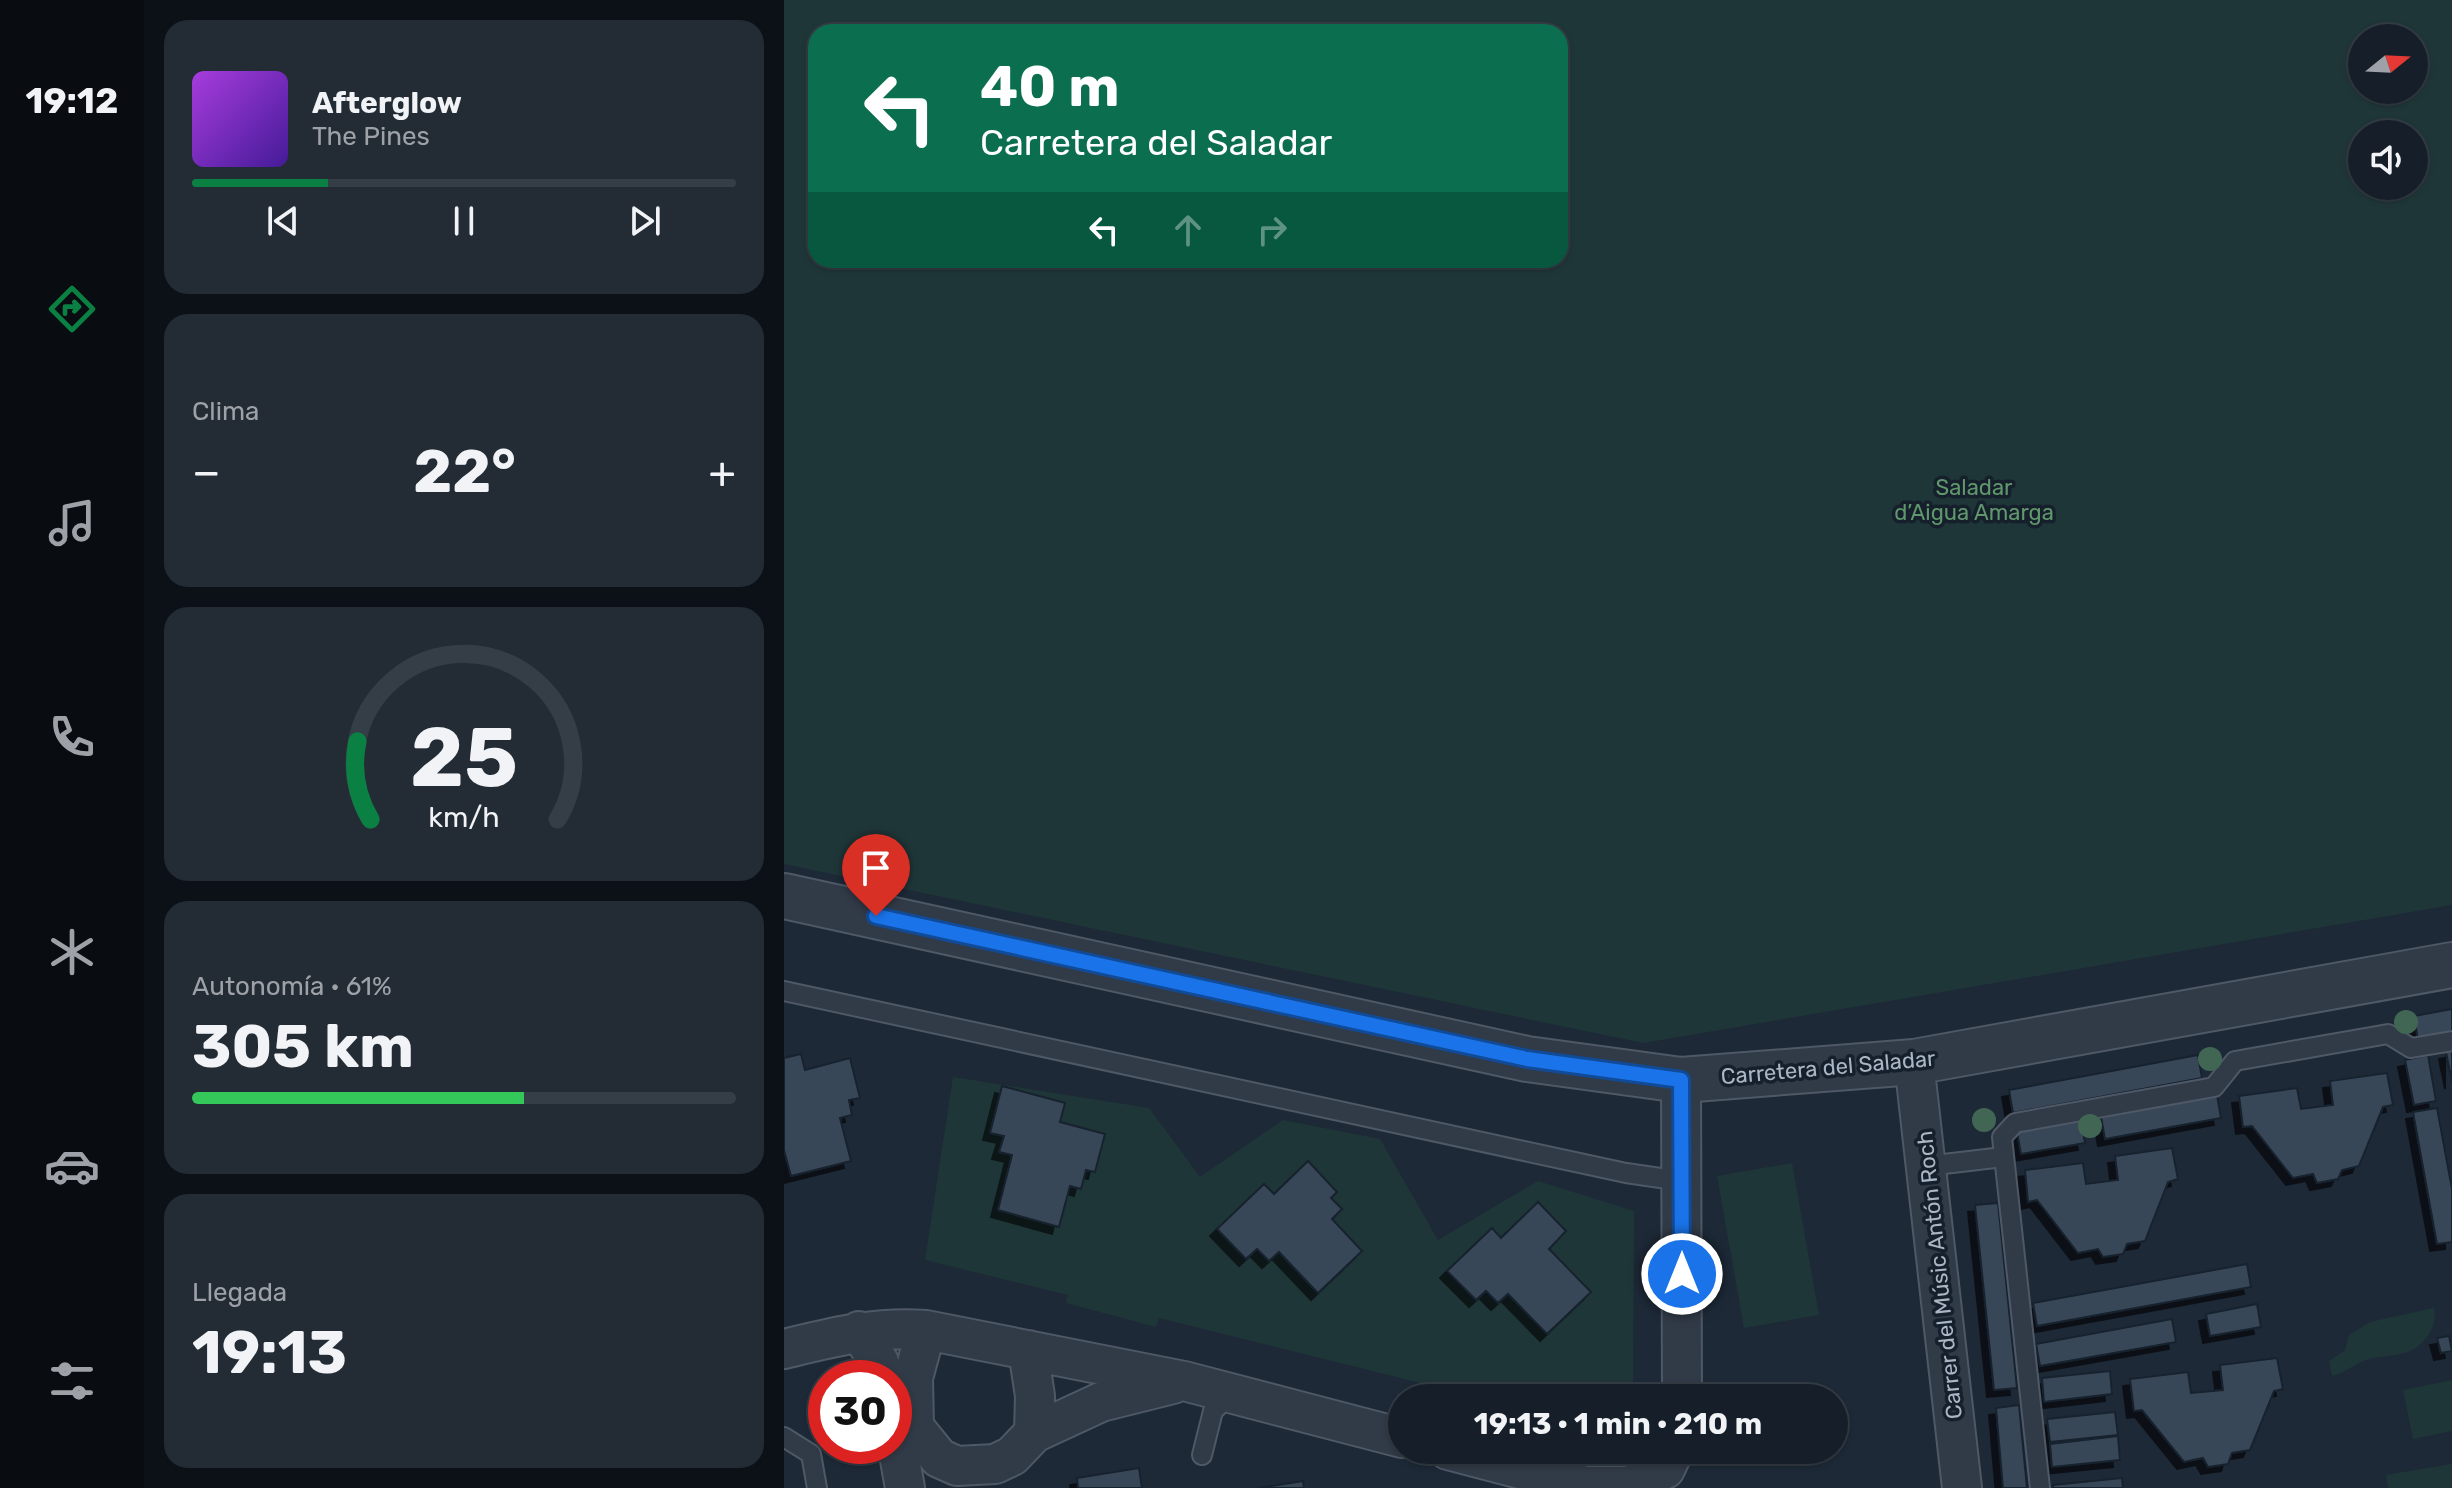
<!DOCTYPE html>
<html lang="es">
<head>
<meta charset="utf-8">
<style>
	body { margin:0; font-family:Rubik,sans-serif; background:#232c35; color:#f1f3f6; height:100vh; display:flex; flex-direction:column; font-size:30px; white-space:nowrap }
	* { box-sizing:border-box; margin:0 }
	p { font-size:26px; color:#9ea2a8 }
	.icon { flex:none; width:44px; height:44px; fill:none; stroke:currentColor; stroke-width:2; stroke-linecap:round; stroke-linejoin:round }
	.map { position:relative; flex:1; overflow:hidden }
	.details { display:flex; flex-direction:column; gap:20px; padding:20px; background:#0c1117; width:640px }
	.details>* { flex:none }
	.top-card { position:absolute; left:24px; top:24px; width:760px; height:244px; border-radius:24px; box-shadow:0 2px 6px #0004,0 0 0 2px #353d46; background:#0b6e4f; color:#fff; overflow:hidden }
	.needle { width:52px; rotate:72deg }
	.fabs { position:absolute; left:1564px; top:24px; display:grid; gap:16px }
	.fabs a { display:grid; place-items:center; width:80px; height:80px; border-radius:50%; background:#161f29; box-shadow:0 2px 6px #0004,0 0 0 2px #353d46; font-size:40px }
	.speed { position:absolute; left:24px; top:1360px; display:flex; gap:16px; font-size:40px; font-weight:700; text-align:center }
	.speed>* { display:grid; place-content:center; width:104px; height:104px; border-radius:50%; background:#161f29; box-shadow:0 2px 6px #0004,0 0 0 2px #353d46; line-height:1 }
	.speed .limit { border:12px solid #d22; background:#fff; color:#111 }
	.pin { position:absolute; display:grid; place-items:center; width:68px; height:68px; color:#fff; margin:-82px -34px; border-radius:50% 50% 50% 0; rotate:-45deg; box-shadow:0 0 8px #0007 }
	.pin .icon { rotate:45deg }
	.me { position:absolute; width:88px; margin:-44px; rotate:0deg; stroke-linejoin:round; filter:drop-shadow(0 0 6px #0008) }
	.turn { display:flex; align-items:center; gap:28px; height:168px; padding:0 40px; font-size:36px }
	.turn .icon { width:104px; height:104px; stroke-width:2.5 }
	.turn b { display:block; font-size:56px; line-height:68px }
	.lanes { display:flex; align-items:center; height:76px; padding:0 40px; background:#0003; justify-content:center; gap:40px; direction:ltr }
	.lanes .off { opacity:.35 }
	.big { font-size:60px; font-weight:700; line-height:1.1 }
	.details .card { flex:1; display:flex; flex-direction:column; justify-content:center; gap:12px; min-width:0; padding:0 28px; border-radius:24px; background:#232c35 }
	.details .dial { align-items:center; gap:0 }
	.dial svg { height:208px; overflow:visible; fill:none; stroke:#353d46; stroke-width:7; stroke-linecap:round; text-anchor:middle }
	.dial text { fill:#f1f3f6; stroke:none }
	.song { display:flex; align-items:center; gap:24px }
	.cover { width:96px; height:96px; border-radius:12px; background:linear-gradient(135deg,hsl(280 70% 55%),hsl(260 70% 35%)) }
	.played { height:8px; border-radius:4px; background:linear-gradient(90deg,#0b8043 25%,#353d46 25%) }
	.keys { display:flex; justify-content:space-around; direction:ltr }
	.heat { display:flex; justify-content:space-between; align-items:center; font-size:44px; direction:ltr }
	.charge { height:12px; border-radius:6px; background:linear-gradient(90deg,#34c759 61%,#353d46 0) }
	.trip { position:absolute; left:604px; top:1384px; width:460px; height:80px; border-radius:40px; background:#161f29; box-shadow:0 2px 6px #0004,0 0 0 2px #353d46; font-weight:700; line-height:80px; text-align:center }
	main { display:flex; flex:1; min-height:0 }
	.dock { display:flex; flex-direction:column; width:144px; justify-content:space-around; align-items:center; background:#090c10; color:#9ea2a8 }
	.dock .icon { width:56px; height:56px }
	.dock .current { color:#0b8043 }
	.dock b { font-size:36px; color:#f1f3f6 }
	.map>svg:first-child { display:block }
</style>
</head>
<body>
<main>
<nav class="dock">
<b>19:12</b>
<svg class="icon current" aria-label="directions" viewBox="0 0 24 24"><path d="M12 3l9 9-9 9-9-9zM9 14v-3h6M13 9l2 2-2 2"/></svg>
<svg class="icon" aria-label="music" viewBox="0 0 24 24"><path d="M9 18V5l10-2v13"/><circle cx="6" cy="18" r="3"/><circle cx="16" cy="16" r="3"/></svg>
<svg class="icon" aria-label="phone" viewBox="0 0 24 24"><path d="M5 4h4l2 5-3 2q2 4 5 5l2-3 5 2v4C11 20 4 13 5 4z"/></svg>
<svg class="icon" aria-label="climate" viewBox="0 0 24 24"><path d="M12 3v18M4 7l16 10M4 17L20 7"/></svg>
<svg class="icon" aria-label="car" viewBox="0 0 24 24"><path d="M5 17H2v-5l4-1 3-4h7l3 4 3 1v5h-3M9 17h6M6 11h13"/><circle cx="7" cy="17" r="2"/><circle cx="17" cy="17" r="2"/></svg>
<svg class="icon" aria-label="filters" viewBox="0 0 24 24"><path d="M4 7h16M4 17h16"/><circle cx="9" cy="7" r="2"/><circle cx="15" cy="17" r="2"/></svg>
</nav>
<section class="details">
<div class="card">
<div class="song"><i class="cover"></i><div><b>Afterglow</b><p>The Pines</p></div></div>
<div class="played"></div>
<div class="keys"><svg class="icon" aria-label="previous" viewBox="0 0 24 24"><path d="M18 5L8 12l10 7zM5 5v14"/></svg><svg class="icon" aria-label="pause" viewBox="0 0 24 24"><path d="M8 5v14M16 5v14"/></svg><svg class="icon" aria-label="next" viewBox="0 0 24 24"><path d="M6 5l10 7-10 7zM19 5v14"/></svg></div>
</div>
<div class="card"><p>Clima</p>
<div class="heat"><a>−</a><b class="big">22°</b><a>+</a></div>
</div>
<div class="card dial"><svg viewBox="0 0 100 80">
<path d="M14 69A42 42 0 1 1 86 69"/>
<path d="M14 69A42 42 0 0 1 9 39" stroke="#0b8043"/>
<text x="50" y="56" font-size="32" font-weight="700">25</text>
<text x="50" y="72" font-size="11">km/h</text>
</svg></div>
<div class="card"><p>Autonomía · 61%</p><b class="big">305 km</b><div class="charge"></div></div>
<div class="card"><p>Llegada</p><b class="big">19:13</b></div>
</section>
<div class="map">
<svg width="1668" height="1488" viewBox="0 0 1668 1488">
	<defs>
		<filter id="shadow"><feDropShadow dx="-7" dy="7" stdDeviation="0" flood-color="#0009"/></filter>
	</defs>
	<rect width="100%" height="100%" fill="#1d2937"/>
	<!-- green -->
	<path fill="#1f3638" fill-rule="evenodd" d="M 0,0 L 1668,0 L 1668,905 L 859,1043 L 0,864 ZM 32,32 L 776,32 L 776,260 L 32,260 ZM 1578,38 L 1630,38 L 1630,90 L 1578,90 ZM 1630,134 L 1630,186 L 1578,186 L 1578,134 Z
		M 169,1077 L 365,1108 L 416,1177 L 499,1120 L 596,1139 L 654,1240 L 754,1181 L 850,1211 L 849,1398 L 697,1398 L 375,1318 L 372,1327 L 282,1303 L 284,1295 L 141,1260 Z
		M 1008,1163 L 1035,1315 L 960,1328 L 933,1176 Z
		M 1650,1308 C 1652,1320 1650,1327 1642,1338 C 1625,1361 1600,1352 1577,1362 C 1566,1367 1561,1373 1548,1376 L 1545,1361 L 1561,1350 L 1565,1335 L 1586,1322 Z
		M 1668,1380 L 1668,1431 L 1629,1439 L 1619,1390 Z
		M 1668,1464 L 1668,1488 L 1604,1488 L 1602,1475 Z"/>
	<!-- building -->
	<path fill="#394758" stroke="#18222e" stroke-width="2" filter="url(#shadow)" d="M 1668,1009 L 1668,1034 L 1634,1040 L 1630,1016 Z
		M 1668,1051 L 1668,1082 L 1662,1052 Z
		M 17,1054 L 21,1070 L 66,1058 L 76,1098 L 65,1100 L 68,1115 L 56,1118 L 67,1161 L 7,1176 L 0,1150 L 0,1058 Z
		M 1414,1055 L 1418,1078 L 1229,1113 L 1225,1090 Z
		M 1644,1055 L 1652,1101 L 1630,1105 L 1621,1060 Z
		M 1603,1073 L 1609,1105 L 1599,1107 L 1575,1166 L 1558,1170 L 1554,1179 L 1533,1183 L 1529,1174 L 1509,1178 L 1468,1126 L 1459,1127 L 1455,1096 L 1513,1088 L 1517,1109 L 1549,1105 L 1546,1081 Z
		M 218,1086 L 281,1103 L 276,1122 L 321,1134 L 311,1172 L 302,1170 L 297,1189 L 286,1186 L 275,1227 L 214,1210 L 228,1155 L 215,1152 L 220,1136 L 206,1133 Z
		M 1433,1095 L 1437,1118 L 1321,1139 L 1317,1117 Z
		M 1653,1108 L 1668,1189 L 1668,1242 L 1653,1244 L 1629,1112 Z
		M 1297,1120 L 1301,1143 L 1237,1154 L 1233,1132 Z
		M 1388,1148 L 1394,1179 L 1384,1182 L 1361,1241 L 1343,1244 L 1339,1254 L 1319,1257 L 1314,1249 L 1294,1253 L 1253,1200 L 1244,1202 L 1241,1170 L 1299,1163 L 1302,1184 L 1334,1180 L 1331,1156 Z
		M 524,1161 L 553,1192 L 547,1198 L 558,1209 L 548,1219 L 578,1251 L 534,1293 L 495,1252 L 485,1261 L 473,1249 L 462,1259 L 433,1229 L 480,1184 L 490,1194 Z
		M 754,1202 L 782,1231 L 765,1249 L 807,1292 L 763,1334 L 724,1294 L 714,1303 L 702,1291 L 692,1300 L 663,1271 L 708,1228 L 717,1238 Z
		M 1214,1203 L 1233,1388 L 1210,1390 L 1191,1205 Z
		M 1463,1264 L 1467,1287 L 1253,1326 L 1249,1303 Z
		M 1473,1304 L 1477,1327 L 1426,1336 L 1422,1314 Z
		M 1388,1319 L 1392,1342 L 1256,1366 L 1252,1344 Z
		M 1665,1336 L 1668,1351 L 1657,1353 L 1653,1338 Z
		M 1493,1358 L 1499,1389 L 1490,1391 L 1466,1450 L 1448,1453 L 1444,1464 L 1424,1467 L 1419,1458 L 1400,1462 L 1358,1410 L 1350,1411 L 1346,1379 L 1404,1372 L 1407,1393 L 1439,1390 L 1436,1365 Z
		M 1326,1371 L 1328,1394 L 1260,1402 L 1258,1378 Z
		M 1235,1405 L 1243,1488 L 1219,1488 L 1212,1408 Z
		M 1331,1412 L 1334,1435 L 1266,1442 L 1263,1419 Z
		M 1334,1436 L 1336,1460 L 1268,1467 L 1266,1444 Z
		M 355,1468 L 358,1488 L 294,1488 L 293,1478 Z
		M 1338,1478 L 1339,1488 L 1269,1488 L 1269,1485 Z
		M 519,1481 L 520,1488 L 474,1488 Z"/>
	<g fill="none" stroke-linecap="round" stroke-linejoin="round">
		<!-- service casing -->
		<g stroke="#4e5866" stroke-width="22">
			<path id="service" d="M 0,991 L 842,1173 L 897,1181
				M 1143,1166 L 1219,1157
				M 0,1437 L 27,1454 L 33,1488
				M 418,1455 L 429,1411 L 447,1394
				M 1256,1488 L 1218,1137 L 1231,1123 L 1430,1087 L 1451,1061 L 1604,1034 L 1627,1048 L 1668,1041"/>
		</g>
		<!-- minor casing -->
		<g stroke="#4e5866" stroke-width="42">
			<path id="minor" d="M 1130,1062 L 1178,1488
				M 897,1080 L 898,1398
				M 142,1330 L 129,1378 L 130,1427 L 155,1458 L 173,1466 L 211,1464 L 228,1456 L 250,1433 L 251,1396 L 244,1350
				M 75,1331 L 95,1362 L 99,1378
				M 0,1349 C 50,1337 91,1326 142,1330 L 400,1381 L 618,1438
				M 110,1426 L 121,1488
				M 250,1433 L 317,1402 L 389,1384
				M 664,1450 L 801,1486 L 845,1486 L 881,1469 L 890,1450"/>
		</g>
		<!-- tertiary casing -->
		<g stroke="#4e5866" stroke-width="48">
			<path id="tertiary" d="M 0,896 L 743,1059 L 897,1080 L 1130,1062 L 1668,965"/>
		</g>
		<!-- service -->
		<use href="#service" stroke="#313a47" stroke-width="18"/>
		<!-- minor -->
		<use href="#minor" stroke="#313a47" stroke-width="38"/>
		<!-- tertiary -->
		<use href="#tertiary" stroke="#313a47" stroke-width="44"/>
	</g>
	<!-- trees -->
	<g fill="#426654">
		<circle cx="1622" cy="1022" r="12"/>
		<circle cx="1426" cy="1059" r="12"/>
		<circle cx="1200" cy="1120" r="12"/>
		<circle cx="1306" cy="1126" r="12"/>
	</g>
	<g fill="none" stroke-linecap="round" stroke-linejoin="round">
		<!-- route casing -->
		<g stroke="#114b97" stroke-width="20">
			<path id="route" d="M 92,916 L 743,1059 L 897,1080 L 898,1274"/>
		</g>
		<!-- route -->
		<use href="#route" stroke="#1a73e8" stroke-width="14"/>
	</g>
	<g text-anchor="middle" stroke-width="7" stroke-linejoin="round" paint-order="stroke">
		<!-- park labels -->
		<g font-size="22" fill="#60976c" stroke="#16202c">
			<text x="1190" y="495">Saladar<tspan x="1190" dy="25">d’Aigua Amarga</tspan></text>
		</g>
		<!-- street labels -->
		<g font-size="22" fill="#aab5c5" stroke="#16202c">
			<text transform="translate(1044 1067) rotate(-5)" y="8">Carretera del Saladar</text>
			<text transform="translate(1155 1275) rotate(-96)" y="8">Carrer del Músic Antón Roch</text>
		</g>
	</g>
</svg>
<div class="fabs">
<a><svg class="needle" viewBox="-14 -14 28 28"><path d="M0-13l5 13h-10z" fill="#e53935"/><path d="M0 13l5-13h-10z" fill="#9ea2a8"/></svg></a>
<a><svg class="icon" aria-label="sound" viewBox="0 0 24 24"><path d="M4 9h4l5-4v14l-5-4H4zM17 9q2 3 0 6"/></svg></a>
</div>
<div class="speed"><div class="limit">30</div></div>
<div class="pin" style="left:92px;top:916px;background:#d93025"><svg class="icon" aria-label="arrive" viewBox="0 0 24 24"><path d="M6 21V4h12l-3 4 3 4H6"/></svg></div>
<svg class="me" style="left:898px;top:1274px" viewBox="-20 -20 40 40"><circle r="17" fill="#1a73e8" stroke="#fff" stroke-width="3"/><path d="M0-11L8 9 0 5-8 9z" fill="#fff"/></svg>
<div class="trip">19:13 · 1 min · 210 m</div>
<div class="top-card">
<div class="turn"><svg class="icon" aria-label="left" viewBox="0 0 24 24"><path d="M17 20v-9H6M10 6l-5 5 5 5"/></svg><div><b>40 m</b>Carretera del Saladar</div></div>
<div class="lanes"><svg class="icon" aria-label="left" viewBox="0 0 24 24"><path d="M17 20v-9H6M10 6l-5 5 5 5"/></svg><svg class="icon off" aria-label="ahead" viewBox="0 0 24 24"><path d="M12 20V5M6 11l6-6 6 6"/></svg><svg class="icon off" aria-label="right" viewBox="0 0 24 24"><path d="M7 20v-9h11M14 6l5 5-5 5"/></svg></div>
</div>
</div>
</main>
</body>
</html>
